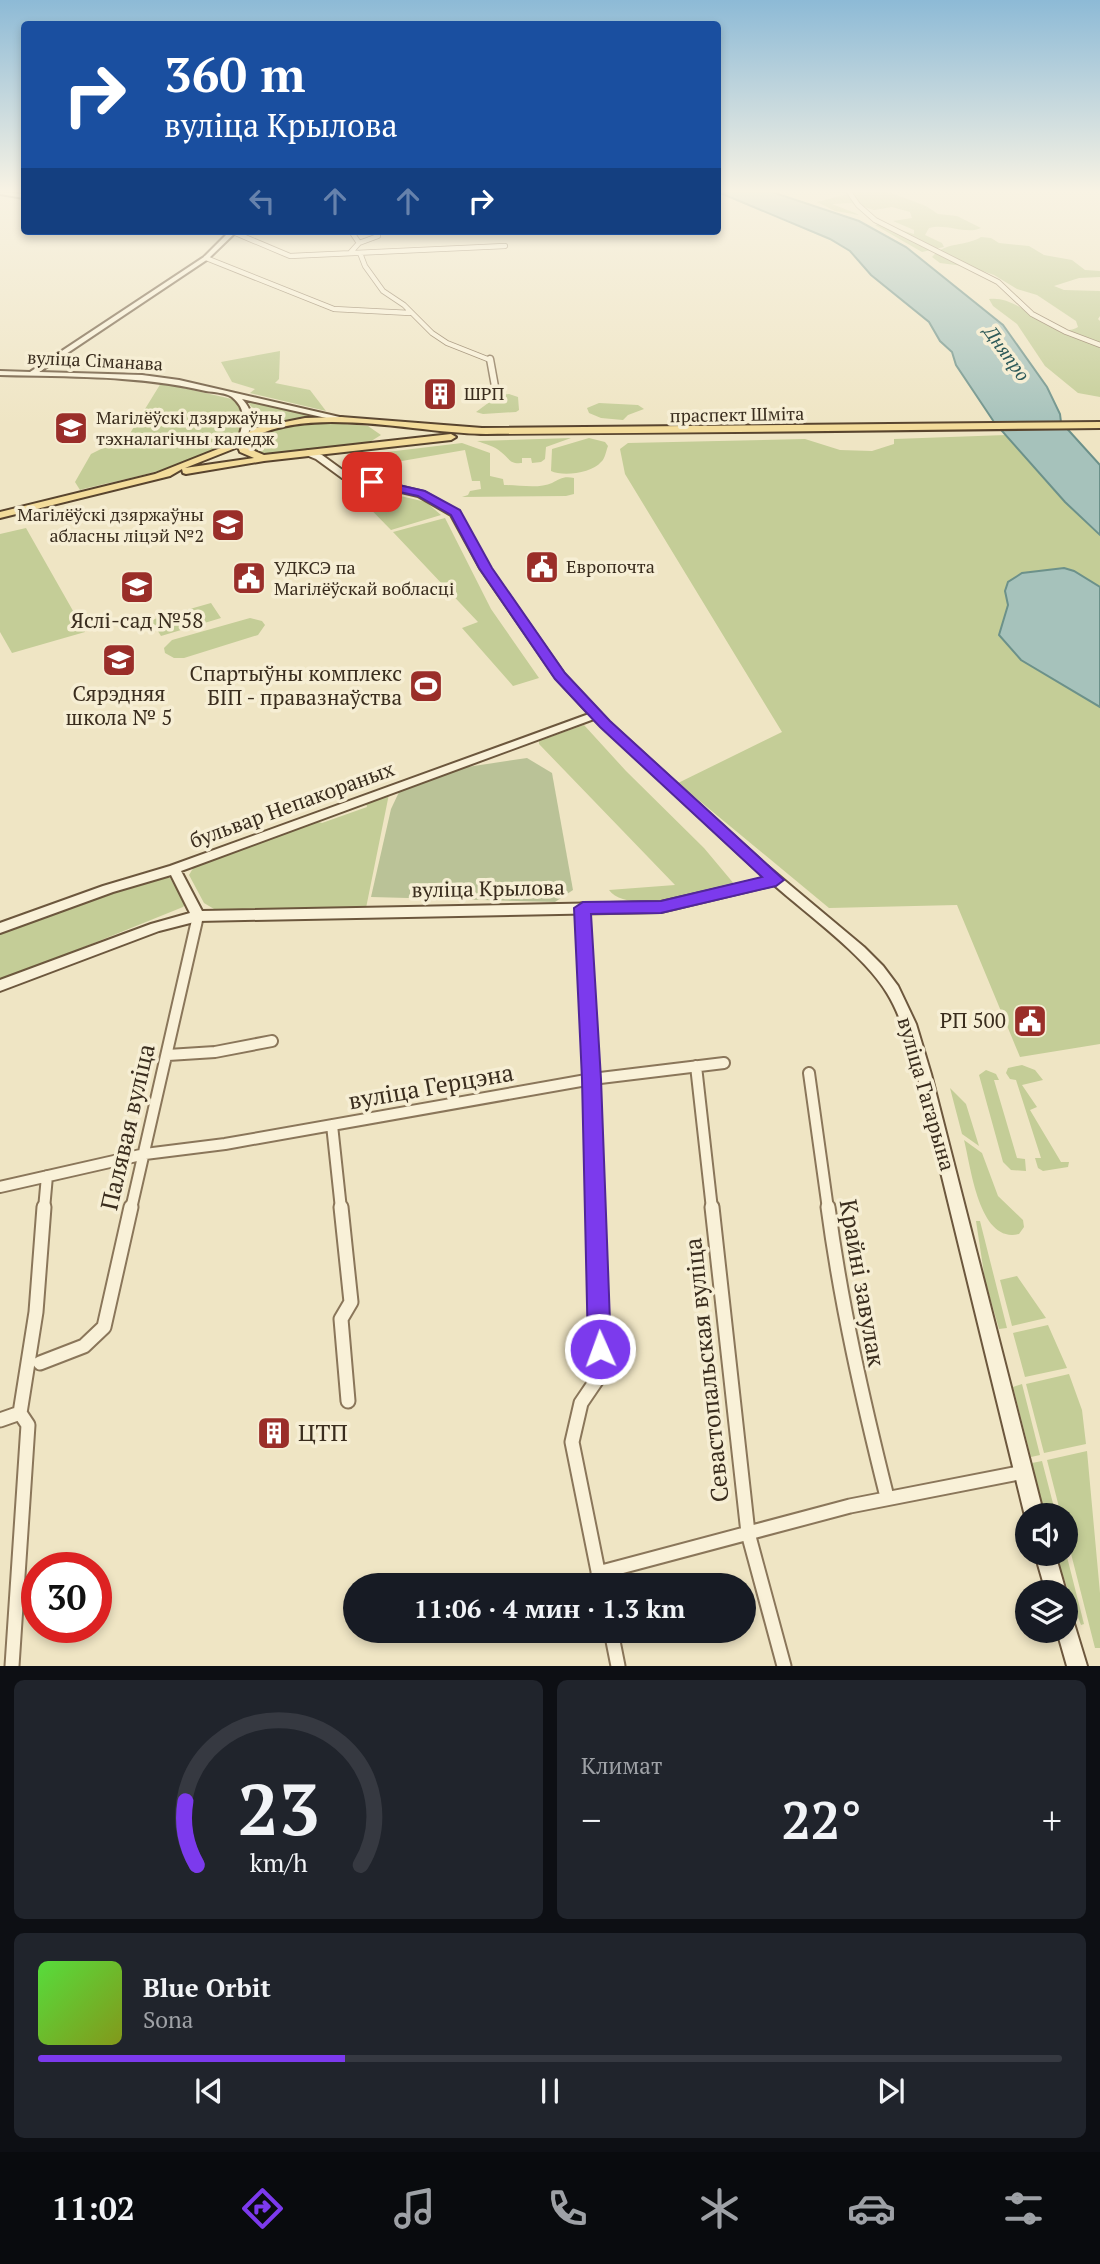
<!DOCTYPE html>
<html lang="ru">
<head>
<meta charset="utf-8">
<style>
	body { margin:0; font-family:"PT Serif",serif; background:#20242c; color:#f1f3f6; height:100vh; display:flex; flex-direction:column; font-size:26px; white-space:nowrap }
	* { box-sizing:border-box; margin:0 }
	p { font-size:23px; color:#9ea1a6 }
	.icon { flex:none; width:38px; height:38px; fill:none; stroke:currentColor; stroke-width:2; stroke-linecap:round; stroke-linejoin:round }
	.map { position:relative; height:1666px; overflow:hidden }
	.side { display:flex; flex-direction:column; gap:14px; padding:14px; background:#0d0f14; flex:1 }
	.side>* { flex:none }
	.guide { position:absolute; left:21px; top:21px; width:700px; height:214px; border-radius:7px; box-shadow:0 4px 10px #0003; background:#1a4fa0; color:#fff; overflow:hidden }
	.controls { position:absolute; left:1015px; top:1503px; display:grid; gap:14px }
	.controls a { display:grid; place-items:center; width:63px; height:63px; border-radius:50%; background:#171b24; box-shadow:0 4px 10px #0003; font-size:35px }
	.speed { position:absolute; left:21px; top:1552px; display:flex; gap:14px; font-size:35px; font-weight:700; text-align:center }
	.speed>* { display:grid; place-content:center; width:91px; height:91px; border-radius:50%; background:#171b24; box-shadow:0 4px 10px #0003; line-height:1 }
	.speed .limit { border:10px solid #d22; background:#fff; color:#111 }
	.pin { position:absolute; display:grid; place-items:center; width:60px; height:60px; color:#fff; margin:-30px; border-radius:14px; box-shadow:0 4px 10px #0006 }
	.me { position:absolute; width:77px; margin:-38px; rotate:358deg; stroke-linejoin:round; filter:drop-shadow(0 0 5px #0008) }
	.turn { display:flex; align-items:center; gap:24px; height:147px; padding:0 28px; font-size:32px }
	.turn .icon { width:91px; height:91px; stroke-width:2.5 }
	.turn b { display:block; font-size:49px; line-height:60px }
	.lanes { display:flex; align-items:center; height:66px; padding:0 28px; background:#0003; justify-content:center; gap:35px; direction:ltr }
	.lanes .off { opacity:.35 }
	.big { font-size:52px; font-weight:800; line-height:1.1 }
	.side .tile { flex:1; display:flex; flex-direction:column; justify-content:center; gap:10px; min-width:0; padding:0 24px; border-radius:10px; background:#20242c }
	.side .dial { align-items:center; gap:0 }
	.dial svg { height:182px; overflow:visible; fill:none; stroke:#363941; stroke-width:7; stroke-linecap:round; text-anchor:middle }
	.dial text { fill:#f1f3f6; stroke:none }
	.song { display:flex; align-items:center; gap:21px }
	.cover { width:84px; height:84px; border-radius:10px; background:linear-gradient(135deg,hsl(110 70% 55%),hsl(70 70% 35%)) }
	.played { height:7px; border-radius:4px; background:linear-gradient(90deg,#7c3aed 30%,#363941 30%) }
	.keys { display:flex; justify-content:space-around; direction:ltr }
	.heat { display:flex; justify-content:space-between; align-items:center; font-size:38px; direction:ltr }
	.side .tiles { flex:1; display:grid; gap:14px; grid-template-columns:1fr 1fr }
	.tile:last-child { grid-column:span 2 }
	.trip { position:absolute; left:343px; top:1573px; width:413px; height:70px; border-radius:35px; background:#171b24; box-shadow:0 4px 10px #0003; font-weight:800; line-height:70px; text-align:center }
	.dock { display:flex; height:112px; justify-content:space-around; align-items:center; background:#090b0e; color:#9ea1a6 }
	.dock .icon { width:49px; height:49px }
	.dock .active { color:#7c3aed }
	.dock b { font-size:32px; color:#f1f3f6 }
	.map>svg:first-child { display:block }
</style>
</head>
<body>
<div class="map">
<svg width="1100" height="1666" viewBox="0 0 1100 1666">
	<rect width="100%" height="100%" fill="#efe5c4"/>
	<!-- green -->
	<path fill="#c4cd97" d="M 829,192 L 888,192 L 926,206 L 938,214 L 957,216 L 981,228 C 966,235 946,223 929,228 L 925,235 L 942,243 L 944,247 L 922,252 L 875,225 L 881,224 L 914,234 L 914,230 L 893,221 L 912,218 L 910,212 L 892,207 L 874,210 L 851,203 L 832,204 L 860,215 L 835,211 L 817,202 L 848,194 Z
		M 981,237 L 991,238 L 999,243 L 1029,246 L 1044,255 L 1072,260 L 1085,270 L 1100,271 L 1100,277 L 1079,278 L 1054,286 L 1064,290 L 1100,291 L 1100,316 L 1098,319 L 1100,321 L 1100,397 L 1078,393 L 1045,366 L 1017,324 L 993,306 L 989,299 C 1022,294 1051,343 1078,327 L 1076,321 L 1037,295 L 1017,289 L 994,275 L 971,267 L 940,263 L 932,257 C 946,241 965,247 981,237 Z
		M 280,351 L 279,379 L 275,383 L 310,390 L 326,411 L 250,393 L 255,389 L 232,382 L 221,362 Z
		M 161,383 L 232,399 L 244,408 C 244,418 245,427 239,435 C 218,463 116,480 80,490 L 75,482 L 91,454 L 129,435 Z
		M 509,394 L 518,397 L 519,410 L 516,412 L 483,414 L 476,412 L 499,395 Z
		M 245,399 L 321,417 L 287,420 L 251,429 L 255,411 Z
		M 599,403 L 638,405 L 644,409 L 628,415 L 623,420 L 601,418 L 589,413 L 587,408 Z
		M 332,423 L 368,426 L 381,435 L 368,443 L 272,456 L 248,451 L 244,442 C 269,424 302,424 332,423 Z
		M 1006,435 L 1065,502 L 1100,535 L 1100,1044 L 1020,1057 L 957,905 L 829,908 L 678,783 L 782,732 L 625,474 L 620,449 L 628,443 L 805,439 L 840,450 L 872,451 L 894,444 L 894,439 Z
		M 571,438 L 546,447 L 545,459 L 541,462 L 532,463 L 531,458 L 522,458 L 522,463 C 509,464 510,459 501,452 C 495,446 485,444 477,441 Z
		M 589,438 L 605,442 L 608,446 C 606,451 605,459 601,462 C 592,473 563,477 551,471 L 552,449 Z
		M 462,443 L 490,453 L 490,476 L 503,479 L 504,485 C 517,485 540,489 552,483 C 560,479 563,476 574,478 L 574,494 L 566,496 L 462,497 L 468,495 L 470,491 L 481,489 L 480,481 L 472,481 L 465,450 L 379,465 L 380,479 L 368,467 L 362,455 Z
		M 345,483 L 426,502 L 441,515 L 391,530 Z
		M 445,518 L 491,609 L 539,678 L 513,686 L 462,628 L 478,622 L 393,532 Z
		M 26,528 L 85,632 L 12,653 L 0,632 L 0,534 Z
		M 211,603 L 221,618 L 161,636 L 151,620 Z
		M 250,618 L 262,621 L 265,625 L 258,635 L 184,658 L 174,658 L 165,653 L 164,648 L 172,640 Z
		M 584,725 L 626,771 L 704,848 L 735,885 C 709,891 628,916 609,890 L 675,885 L 539,744 L 539,741 Z
		M 389,794 L 366,908 L 214,909 L 204,903 L 189,875 L 195,865 L 316,821 L 322,823 L 367,807 L 366,803 Z
		M 153,876 L 170,878 L 185,904 L 183,907 L 0,981 L 0,933 Z
		M 1022,1065 L 1035,1070 L 1043,1080 L 1022,1085 L 1037,1107 L 1030,1110 L 1061,1162 L 1069,1162 L 1068,1167 L 1043,1171 L 1038,1168 L 1035,1158 L 1041,1158 L 1016,1080 L 1010,1079 L 1006,1073 L 1008,1068 Z
		M 986,1070 L 996,1074 L 999,1080 L 994,1080 L 1017,1158 L 1025,1159 L 1026,1171 L 1011,1170 L 1003,1162 L 979,1075 Z
		M 950,1088 L 966,1104 L 979,1146 L 962,1134 Z
		M 964,1140 L 982,1153 L 998,1196 L 1023,1220 L 1024,1227 L 1019,1234 C 979,1244 971,1167 964,1140 Z
		M 976,1221 L 980,1221 L 1007,1328 L 999,1329 L 985,1280 Z
		M 1017,1276 L 1046,1318 L 1012,1326 L 1000,1280 Z
		M 1048,1325 L 1067,1368 L 1025,1377 L 1013,1333 Z
		M 1069,1374 L 1082,1410 L 1086,1444 L 1044,1453 L 1026,1384 Z
		M 1022,1384 L 1040,1455 L 1031,1457 L 1013,1387 Z
		M 1087,1451 L 1100,1593 L 1100,1648 L 1095,1648 L 1066,1534 L 1066,1516 L 1061,1515 L 1047,1460 Z
		M 1042,1461 L 1056,1515 L 1045,1515 L 1032,1463 Z
		M 1066,1553 L 1084,1624 L 1081,1625 L 1055,1554 Z"/>
	<!-- cemetery -->
	<path fill="#bac297" d="M 527,758 L 552,773 L 573,890 L 555,902 L 371,897 L 391,809 L 400,790 L 467,767 Z"/>
	<!-- water -->
	<path fill="#a6c2bb" stroke="#6c918a" stroke-width="2" d="M 718,192 L 772,192 L 859,221 L 906,247 L 1003,325 L 1047,387 L 1060,414 L 1061,422 L 1100,465 L 1100,535 L 1065,502 L 994,422 L 956,365 L 952,352 L 940,341 L 929,322 L 871,275 L 850,251 L 830,239 Z
		M 1064,568 L 1074,571 L 1100,587 L 1100,707 L 1021,660 L 999,635 L 1008,605 L 1005,591 L 1008,582 L 1022,573 Z"/>
	<g fill="none" stroke-linecap="round" stroke-linejoin="round">
		<!-- minor-far3 casing -->
		<g stroke="#8a765a" stroke-width="6">
			<path id="minor-far3" d="M 849,192 L 858,205 L 875,220 L 998,282 L 1032,314 L 1066,332 L 1100,345
				M 351,231 L 359,243
				M 233,232 L 290,256 L 505,246
				M 350,253 L 359,243 L 378,236
				M 360,253 L 365,266 L 383,291 L 404,305 L 432,333 L 447,343 L 490,360
				M 206,258 L 334,309 L 410,313"/>
		</g>
		<!-- minor-far2 casing -->
		<g stroke="#8a765a" stroke-width="9">
			<path id="minor-far2" d="M 490,359 L 496,392"/>
		</g>
		<!-- minor-far1 casing -->
		<g stroke="#8a765a" stroke-width="14">
			<path id="minor-far1" d="M 583,908 L 596,1209
				M 168,1055 L 215,1052 L 272,1041
				M 696,1066 L 712,1209
				M 809,1073 L 828,1209
				M 332,1125 L 341,1209
				M 0,1187 L 145,1154 L 225,1144 L 592,1079 L 724,1063
				M 44,1209 L 47,1176
				M 131,1209 L 198,916"/>
		</g>
		<!-- minor casing -->
		<g stroke="#8a765a" stroke-width="17">
			<path id="minor" d="M 341,1207 L 351,1302 L 341,1319 L 348,1401
				M 595,1207 L 600,1375 L 581,1403 L 572,1442 L 601,1586
				M 712,1207 L 748,1533 L 784,1666
				M 828,1207 C 841,1305 863,1401 887,1497
				M 40,1363 L 84,1346 L 104,1327 L 131,1207
				M 0,1420 L 20,1413
				M 598,1573 L 850,1506 L 1024,1472
				M 611,1631 L 618,1666
				M 12,1666 L 28,1425 L 20,1413 L 36,1312 L 44,1207"/>
		</g>
		<!-- secondary casing -->
		<g stroke="#6c573d" stroke-width="4">
			<path id="secondary" d="M 0,192 L 24,194 L 24,198 L 0,194 Z
				M 230,231 L 237,231 L 208,259 L 39,372 L 142,375 L 179,380 L 344,418 L 344,422 L 242,399 C 255,412 252,424 246,440 L 242,443 L 238,440 C 244,422 247,409 232,397 C 227,393 213,392 206,391 C 138,375 69,377 0,375 L 0,371 L 30,372 L 204,257 Z
				M 309,450 L 322,455 L 348,474 L 424,492 L 458,511 L 490,568 L 564,674 L 609,722 L 766,865 L 864,947 L 883,966 L 898,986 L 916,1024 L 931,1074 L 1044,1516 L 1027,1516 L 1027,1520 L 1025,1516 L 917,1074 C 909,1047 902,1017 887,993 C 865,956 807,914 774,885 L 661,912 L 198,921 L 159,931 L 0,991 L 0,980 L 151,924 L 190,913 L 171,875 L 113,892 L 0,933 L 0,923 L 103,886 L 170,866 L 589,714 L 556,678 L 480,568 L 451,515 L 418,496 L 342,478 L 316,459 L 306,455 L 306,451 ZM 594,719 L 765,878 L 661,902 L 202,911 L 181,871 Z
				M 1035,1554 L 1055,1554 L 1066,1592 L 1046,1592 Z
				M 1066,1617 L 1073,1620 L 1087,1666 L 1067,1666 L 1057,1631 L 1066,1631 Z"/>
		</g>
		<!-- primary casing -->
		<g stroke="#58442e" stroke-width="4">
			<path id="primary" d="M 341,417 L 482,428 L 1100,422 L 1100,428 C 895,430 691,433 486,434 C 418,434 307,403 247,441 L 248,448 L 264,455 L 451,434 L 456,437 L 451,440 L 264,461 L 186,474 L 183,473 L 182,469 L 170,476 L 0,518 L 0,512 L 155,474 L 228,445 L 255,428 L 305,418 ZM 238,447 L 240,452 L 254,458 L 185,468 Z"/>
		</g>
		<!-- minor-far3 -->
		<use href="#minor-far3" stroke="#f9f1d8" stroke-width="4.5"/>
		<!-- minor-far2 -->
		<use href="#minor-far2" stroke="#f9f1d8" stroke-width="6"/>
		<!-- minor-far1 -->
		<use href="#minor-far1" stroke="#f9f1d8" stroke-width="10"/>
		<!-- minor -->
		<use href="#minor" stroke="#f9f1d8" stroke-width="13"/>
		<!-- secondary -->
		<use href="#secondary" fill="#f9f1d8" fill-rule="evenodd"/>
		<!-- primary -->
		<use href="#primary" fill="#f3dc9b" fill-rule="evenodd"/>
	</g>
	<!-- sky -->
	<linearGradient id="sky" x2="0" y2="1"><stop stop-color="#8dbad6"/><stop offset="0.45" stop-color="#f8f3e4"/><stop offset="1" stop-color="#f8f3e4" stop-opacity="0"/></linearGradient>
	<rect width="1100" height="425" fill="url(#sky)"/>
	<!-- route -->
	<path fill="#7c3aed" stroke="#51269a" stroke-width="2" d="M 372,479 L 425,491 L 460,510 L 492,568 L 565,673 L 610,721 L 784,880 L 776,886 L 661,913 L 591,914 L 601,1079 L 611,1349 L 608,1356 L 600,1359 L 592,1356 L 588,1349 L 582,1079 L 574,908 L 583,902 L 661,901 L 762,877 L 600,727 L 555,679 L 479,568 L 451,515 L 418,496 L 367,485 L 367,480 Z"/>
	<!-- icons -->
	<defs>
		<g id="building-square" transform="scale(1.75)"><rect x="-9" y="-9" width="18" height="18" rx="4" fill="#9a2e29" stroke="#f6eed4"/><path d="M-4-6H4V6H1V3H-1V6H-4ZM-2.5-4.3h1.7v1.8h-1.7ZM.8-4.3h1.7v1.8H.8ZM-2.5-1h1.7V.8h-1.7ZM.8-1h1.7V.8H.8Z" fill="#fff"/></g>
		<g id="university-square" transform="scale(1.75)"><rect x="-9" y="-9" width="18" height="18" rx="4" fill="#9a2e29" stroke="#f6eed4"/><path d="M0-5L7-2L0 1L-7-2ZM-4 1L0 2.5L4 1V4Q0 6-4 4Z" fill="#fff"/></g>
		<g id="school-square" transform="scale(1.75)"><rect x="-9" y="-9" width="18" height="18" rx="4" fill="#9a2e29" stroke="#f6eed4"/><path d="M0-5L7-2L0 1L-7-2ZM-4 1L0 2.5L4 1V4Q0 6-4 4Z" fill="#fff"/></g>
		<g id="civic-square" transform="scale(1.75)"><rect x="-9" y="-9" width="18" height="18" rx="4" fill="#9a2e29" stroke="#f6eed4"/><path d="M-.6-6.5H3V-4.5H.6V-3L4-1V1h2V6H-6V1h2V-1L-.6-3ZM-1.2 2.5V6h2.4V2.5Z" fill="#fff"/></g>
		<g id="stadium-square" transform="scale(1.75)"><rect x="-9" y="-9" width="18" height="18" rx="4" fill="#9a2e29" stroke="#f6eed4"/><path d="M0-5a6.5 5 0 1 0 0 10a6.5 5 0 1 0 0-10ZM-3.5-1.8h7v3.6h-7Z" fill="#fff"/></g>
	</defs>
	<g fill-rule="evenodd">
		<use href="#building-square" x="440" y="394"/>
		<use href="#university-square" x="71" y="428"/>
		<use href="#school-square" x="228" y="525"/>
		<use href="#civic-square" x="542" y="567"/>
		<use href="#civic-square" x="249" y="578"/>
		<use href="#school-square" x="137" y="587"/>
		<use href="#school-square" x="119" y="660"/>
		<use href="#stadium-square" x="426" y="686"/>
		<use href="#civic-square" x="1030" y="1021"/>
		<use href="#building-square" x="274" y="1433"/>
	</g>
	<g text-anchor="middle" stroke-width="7" stroke-linejoin="round" paint-order="stroke">
		<!-- far-street labels -->
		<g font-size="18" fill="#3a2d1e" stroke="#f6eed4">
			<text transform="translate(95 361) rotate(3)" y="6">вуліца Сіманава</text>
			<text transform="translate(737 415) rotate(-1)" y="6">праспект Шміта</text>
		</g>
		<!-- far-poi labels -->
		<g font-size="18" fill="#3a2d1e" stroke="#f6eed4" text-anchor="start">
			<text x="464" y="400">ШРП</text>
			<text x="96" y="424">Магілёўскі дзяржаўны<tspan x="96" dy="21">тэхналагічны каледж</tspan></text>
			<text x="204" y="521" text-anchor="end">Магілёўскі дзяржаўны<tspan x="204" dy="21">абласны ліцэй №2</tspan></text>
			<text x="566" y="573">Европочта</text>
			<text x="274" y="574">УДКСЭ па<tspan x="274" dy="21">Магілёўскай вобласці</tspan></text>
		</g>
		<!-- far-water labels -->
		<g font-size="19" font-style="italic" fill="#2d5a59" stroke="#f6eed4">
			<text transform="translate(1007 353) rotate(54)" y="7">Дняпро</text>
		</g>
		<!-- poi labels -->
		<g font-size="21" fill="#3a2d1e" stroke="#f6eed4">
			<text x="137" y="628">Яслі-сад №58</text>
			<text x="402" y="681" text-anchor="end">Спартыўны комплекс<tspan x="402" dy="24">БІП - правазнаўства</tspan></text>
			<text x="119" y="701">Сярэдняя<tspan x="119" dy="24">школа № 5</tspan></text>
			<text x="1006" y="1028" text-anchor="end">РП 500</text>
		</g>
		<!-- street labels -->
		<g font-size="21" fill="#3a2d1e" stroke="#f6eed4">
			<text transform="translate(292 805) rotate(-20)" y="7">бульвар Непакораных</text>
			<text transform="translate(488 889) rotate(-1)" y="7">вуліца Крылова</text>
			<text transform="translate(926 1094) rotate(74)" y="7">вуліца Гагарына</text>
		</g>
		<!-- near-street labels -->
		<g font-size="24" fill="#3a2d1e" stroke="#f6eed4">
			<text transform="translate(431 1087) rotate(-10)" y="8">вуліца Герцэна</text>
			<text transform="translate(128 1127) rotate(-77)" y="8">Палявая вуліца</text>
			<text transform="translate(862 1283) rotate(80)" y="8">Крайні завулак</text>
			<text transform="translate(707 1370) rotate(-96)" y="8">Севастопальская вуліца</text>
		</g>
		<!-- near-poi labels -->
		<g font-size="24" fill="#3a2d1e" stroke="#f6eed4" text-anchor="start">
			<text x="298" y="1441">ЦТП</text>
		</g>
	</g>
</svg>
<div class="controls">
<a><svg class="icon" aria-label="sound" viewBox="0 0 24 24"><path d="M4 9h4l5-4v14l-5-4H4zM17 9q2 3 0 6"/></svg></a>
<a><svg class="icon" aria-label="layers" viewBox="0 0 24 24"><path d="M12 4l9 5-9 5-9-5zM3 14l9 5 9-5"/></svg></a>
</div>
<div class="speed"><div class="limit">30</div></div>
<div class="pin" style="left:372px;top:482px;background:#d93025"><svg class="icon" aria-label="arrive" viewBox="0 0 24 24"><path d="M6 21V4h12l-3 4 3 4H6"/></svg></div>
<svg class="me" style="left:600px;top:1349px" viewBox="-20 -20 40 40"><circle r="17" fill="#7c3aed" stroke="#fff" stroke-width="3"/><path d="M0-11L8 9 0 5-8 9z" fill="#fff"/></svg>
<div class="trip">11:06 · 4 мин · 1.3 km</div>
<div class="guide">
<div class="turn"><svg class="icon" aria-label="right" viewBox="0 0 24 24"><path d="M7 20v-9h11M14 6l5 5-5 5"/></svg><div><b>360 m</b>вуліца Крылова</div></div>
<div class="lanes"><svg class="icon off" aria-label="left" viewBox="0 0 24 24"><path d="M17 20v-9H6M10 6l-5 5 5 5"/></svg><svg class="icon off" aria-label="ahead" viewBox="0 0 24 24"><path d="M12 20V5M6 11l6-6 6 6"/></svg><svg class="icon off" aria-label="ahead" viewBox="0 0 24 24"><path d="M12 20V5M6 11l6-6 6 6"/></svg><svg class="icon" aria-label="right" viewBox="0 0 24 24"><path d="M7 20v-9h11M14 6l5 5-5 5"/></svg></div>
</div>
</div>
<section class="side">
<div class="tiles">
<div class="tile dial"><svg viewBox="0 0 100 80">
<path d="M14 69A42 42 0 1 1 86 69"/>
<path d="M14 69A42 42 0 0 1 9 41" stroke="#7c3aed"/>
<text x="50" y="56" font-size="32" font-weight="700">23</text>
<text x="50" y="72" font-size="11">km/h</text>
</svg></div>
<div class="tile"><p>Климат</p>
<div class="heat"><a>−</a><b class="big">22°</b><a>+</a></div>
</div>
<div class="tile">
<div class="song"><i class="cover"></i><div><b>Blue Orbit</b><p>Sona</p></div></div>
<div class="played"></div>
<div class="keys"><svg class="icon" aria-label="previous" viewBox="0 0 24 24"><path d="M18 5L8 12l10 7zM5 5v14"/></svg><svg class="icon" aria-label="pause" viewBox="0 0 24 24"><path d="M8 5v14M16 5v14"/></svg><svg class="icon" aria-label="next" viewBox="0 0 24 24"><path d="M6 5l10 7-10 7zM19 5v14"/></svg></div>
</div>
</div>
</section>
<nav class="dock">
<b>11:02</b>
<svg class="icon active" aria-label="directions" viewBox="0 0 24 24"><path d="M12 3l9 9-9 9-9-9zM9 14v-3h6M13 9l2 2-2 2"/></svg>
<svg class="icon" aria-label="music" viewBox="0 0 24 24"><path d="M9 18V5l10-2v13"/><circle cx="6" cy="18" r="3"/><circle cx="16" cy="16" r="3"/></svg>
<svg class="icon" aria-label="phone" viewBox="0 0 24 24"><path d="M5 4h4l2 5-3 2q2 4 5 5l2-3 5 2v4C11 20 4 13 5 4z"/></svg>
<svg class="icon" aria-label="climate" viewBox="0 0 24 24"><path d="M12 3v18M4 7l16 10M4 17L20 7"/></svg>
<svg class="icon" aria-label="car" viewBox="0 0 24 24"><path d="M5 17H2v-5l4-1 3-4h7l3 4 3 1v5h-3M9 17h6M6 11h13"/><circle cx="7" cy="17" r="2"/><circle cx="17" cy="17" r="2"/></svg>
<svg class="icon" aria-label="filters" viewBox="0 0 24 24"><path d="M4 7h16M4 17h16"/><circle cx="9" cy="7" r="2"/><circle cx="15" cy="17" r="2"/></svg>
</nav>
</body>
</html>
